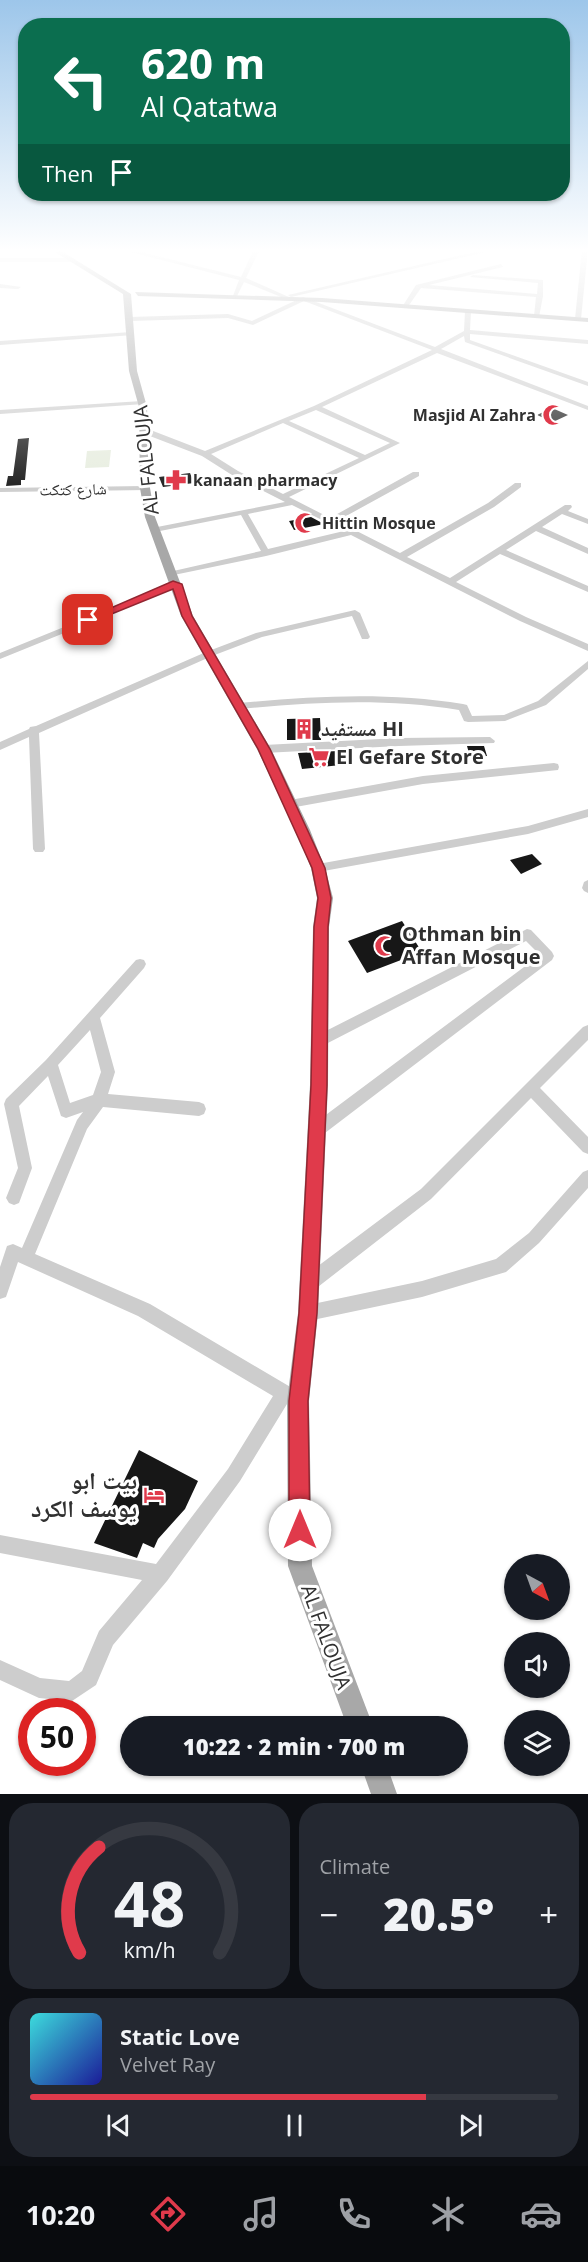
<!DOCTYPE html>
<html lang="en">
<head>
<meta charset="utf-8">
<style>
	body { margin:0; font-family:"Open Sans","Noto Naskh Arabic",sans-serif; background:#242831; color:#f1f3f6; height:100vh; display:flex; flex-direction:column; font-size:22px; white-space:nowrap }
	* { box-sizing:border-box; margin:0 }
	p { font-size:20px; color:#9ea1a6 }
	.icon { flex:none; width:33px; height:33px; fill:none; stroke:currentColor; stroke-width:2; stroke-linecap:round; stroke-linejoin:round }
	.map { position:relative; height:1794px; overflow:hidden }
	.drawer { display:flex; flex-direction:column; gap:9px; padding:9px; background:#0d0f14; flex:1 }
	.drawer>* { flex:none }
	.top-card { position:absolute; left:18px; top:18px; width:552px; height:183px; border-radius:24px; box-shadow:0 2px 4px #0004; background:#0b6e4f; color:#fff; overflow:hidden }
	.needle { width:39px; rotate:139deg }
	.buttons { position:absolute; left:504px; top:1554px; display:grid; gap:12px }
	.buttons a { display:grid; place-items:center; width:66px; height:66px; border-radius:50%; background:#171b24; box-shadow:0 2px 4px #0004; font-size:30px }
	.speed { position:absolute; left:18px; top:1698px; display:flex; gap:12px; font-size:30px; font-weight:700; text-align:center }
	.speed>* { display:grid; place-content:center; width:78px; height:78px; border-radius:50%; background:#171b24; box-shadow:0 2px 4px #0004; line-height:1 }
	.speed .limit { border:9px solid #d22; background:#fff; color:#111 }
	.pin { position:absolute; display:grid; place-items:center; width:51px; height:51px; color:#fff; margin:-26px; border-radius:12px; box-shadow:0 3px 9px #0006 }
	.me { position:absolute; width:66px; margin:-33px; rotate:0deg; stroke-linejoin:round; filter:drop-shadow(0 0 4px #0008) }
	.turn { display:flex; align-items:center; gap:21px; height:126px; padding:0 24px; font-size:27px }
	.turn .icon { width:78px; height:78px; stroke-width:2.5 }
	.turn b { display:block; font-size:42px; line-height:51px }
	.then { display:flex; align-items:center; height:57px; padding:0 24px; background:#0003; gap:12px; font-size:22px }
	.big { font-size:45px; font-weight:800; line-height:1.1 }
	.drawer .card { flex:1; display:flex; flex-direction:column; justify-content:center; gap:9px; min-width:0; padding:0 21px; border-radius:24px; background:#242831 }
	.drawer .dial { align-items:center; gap:0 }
	.dial svg { height:156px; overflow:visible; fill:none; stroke:#363941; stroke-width:7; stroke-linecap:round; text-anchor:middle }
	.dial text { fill:#f1f3f6; stroke:none }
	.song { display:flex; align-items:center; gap:18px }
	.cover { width:72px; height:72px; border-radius:9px; background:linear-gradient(135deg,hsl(180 70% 55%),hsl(240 70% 35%)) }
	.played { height:6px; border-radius:3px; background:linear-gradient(90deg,#e03a4b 75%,#363941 75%) }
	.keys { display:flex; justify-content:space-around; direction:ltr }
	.heat { display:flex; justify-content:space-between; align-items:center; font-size:33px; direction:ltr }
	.drawer .tiles { flex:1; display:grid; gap:9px; grid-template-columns:1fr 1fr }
	.card:last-child { grid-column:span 2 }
	.trip { position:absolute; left:120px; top:1716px; width:348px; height:60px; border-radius:30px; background:#171b24; box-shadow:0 2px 4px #0004; font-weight:800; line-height:60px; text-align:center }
	.menu { display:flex; height:96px; justify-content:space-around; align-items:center; background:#090b0e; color:#9ea1a6 }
	.menu .icon { width:42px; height:42px }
	.menu .active { color:#e03a4b }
	.menu b { font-size:27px; color:#f1f3f6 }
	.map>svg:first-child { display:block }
</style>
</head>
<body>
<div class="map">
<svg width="588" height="1794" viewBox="0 0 588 1794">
	<rect width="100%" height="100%" fill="#fff"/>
	<!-- green -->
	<path fill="#e7eddf" d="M 111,450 L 109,467 L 85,468 L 87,451 Z"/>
	<!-- building -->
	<path fill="#171717" d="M 552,408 L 568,415 L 553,422 L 537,415 Z
		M 29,438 L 25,480 L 21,480 L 21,485 L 6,486 L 8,476 L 13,476 L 18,439 Z
		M 190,473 L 194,483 L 163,487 L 159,477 Z
		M 311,517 L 324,524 L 294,530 L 289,521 Z
		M 320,718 L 321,740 L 287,740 L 287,719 Z
		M 467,746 L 484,746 L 487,756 L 470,757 Z
		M 338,751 L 341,765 L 302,769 L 298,753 Z
		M 532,854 L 542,864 L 521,874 L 510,860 Z
		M 402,921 L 422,952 L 367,973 L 348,941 Z
		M 139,1450 L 198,1481 L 185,1509 L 158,1539 L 154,1548 L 143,1543 L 137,1558 L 94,1543 Z"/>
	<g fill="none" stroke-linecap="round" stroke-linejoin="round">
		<!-- minor -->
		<path fill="#cdcdcd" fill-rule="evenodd" d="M 119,249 L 129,249 L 241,277 L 254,249 L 260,249 L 246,278 L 291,298 L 286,299 L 244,282 L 237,296 L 233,296 L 239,280 Z
			M 488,249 L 499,249 L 291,297 L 288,295 Z
			M 582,249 L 588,249 L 581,319 L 578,321 L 575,319 Z
			M 0,258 L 73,258 L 76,260 L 73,262 L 0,262 Z
			M 501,264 L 503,267 L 429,285 L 537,294 L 538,283 L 470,277 L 473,275 L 543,280 L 543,296 L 539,317 L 534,316 L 536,297 L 421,288 L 407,308 L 402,307 L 416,285 Z
			M 0,284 L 21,287 L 18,289 L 0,288 Z
			M 303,297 L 435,347 L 464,331 L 465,311 L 468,309 L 471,311 L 470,330 L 588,340 L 588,344 L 470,334 L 470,340 L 588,382 L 588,386 L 465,342 L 464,336 L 441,349 L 588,406 L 588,410 L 437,353 L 322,407 L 400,443 L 289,497 L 330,518 L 413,472 L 419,472 L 419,476 L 337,521 L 400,553 L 488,503 L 515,483 L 521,483 L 521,487 L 494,507 L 407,557 L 450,578 L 565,505 L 571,505 L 572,507 L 568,511 L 588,519 L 588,524 L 562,514 L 542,527 L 588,548 L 588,554 L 536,531 L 506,550 L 588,586 L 588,592 L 500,554 L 456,582 L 526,617 L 588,644 L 588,651 L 520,621 L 351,535 L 266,556 L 169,576 L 169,572 L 261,551 L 241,515 L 155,532 L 152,532 L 152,528 L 285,502 L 232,475 L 202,456 L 142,433 L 142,429 L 148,429 L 205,451 L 314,406 L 432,350 L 304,301 L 253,325 L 228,318 L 130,321 L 127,319 L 130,317 L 228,314 L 252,321 ZM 316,410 L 390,443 L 365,455 L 289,421 ZM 283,423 L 359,458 L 283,494 L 238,471 L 211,454 ZM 292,505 L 344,531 L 268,549 L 248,514 Z
			M 131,332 L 133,333 L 133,335 L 0,345 L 0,341 Z
			M 142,401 L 145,403 L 144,404 L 0,414 L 0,410 Z
			M 145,486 L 148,486 L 148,490 L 0,492 L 0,488 Z
			M 177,581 L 180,582 L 180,586 L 0,659 L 0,653 Z
			M 355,610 L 360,613 L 370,637 L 368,639 L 362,639 L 352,616 L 262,637 L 212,656 L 39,733 L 45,849 L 43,852 L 35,852 L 33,849 L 29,737 L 0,750 L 0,742 L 29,729 L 30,727 L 36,726 L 206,652 L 256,633 Z
			M 588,661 L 588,669 L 546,705 L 505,721 L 468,722 L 464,721 L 459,710 C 386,698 313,702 239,709 L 234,706 L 239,703 C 314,696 388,692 463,704 L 467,705 L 472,716 L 504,715 L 538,701 Z
			M 490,737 L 495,741 L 494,743 L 399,746 L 264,753 L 259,749 L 264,745 L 399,738 Z
			M 554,763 L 558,764 L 559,767 L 558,770 L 423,784 L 290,808 L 284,804 L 290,800 L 423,776 Z
			M 588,809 L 588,817 L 528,834 L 318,872 L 312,868 L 318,864 L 528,826 Z
			M 588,880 L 588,893 L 584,891 L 582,888 L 584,882 Z
			M 527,929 L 531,930 L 552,952 L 554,956 L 552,960 L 321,1136 L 316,1138 L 311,1136 L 309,1131 L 311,1126 L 540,955 L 526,941 L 324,1045 L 319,1047 L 314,1045 L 312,1041 L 314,1037 Z
			M 140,959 L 144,960 L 146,964 L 144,968 L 100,1018 L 115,1072 L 108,1094 L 199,1102 L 204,1104 L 206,1109 L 204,1114 L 199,1116 L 103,1107 L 87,1129 L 35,1254 L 150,1304 L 304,1395 L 307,1401 L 304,1407 L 298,1410 L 287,1404 L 240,1481 L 167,1581 L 113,1645 L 96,1685 L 72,1701 L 39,1698 L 0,1680 L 0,1660 L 40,1678 L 69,1681 L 82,1671 L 99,1631 L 142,1580 L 0,1553 L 0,1535 L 156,1564 L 228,1469 L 273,1396 L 138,1316 L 18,1262 L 6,1297 L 0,1299 L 0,1267 L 7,1246 L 13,1244 L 22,1248 L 77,1120 L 83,1112 L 66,1118 L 61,1116 L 48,1076 L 19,1106 L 32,1168 L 19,1203 L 14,1205 L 9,1203 L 6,1198 L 18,1168 L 4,1104 L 6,1099 L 46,1060 L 136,960 ZM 90,1030 L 101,1072 L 93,1095 L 70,1103 L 58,1065 Z
			M 588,1025 L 588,1040 L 540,1088 L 588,1137 L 588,1154 L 583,1152 L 531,1098 L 431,1199 L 314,1290 L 308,1292 L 302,1290 L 300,1284 L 302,1278 L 421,1189 L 583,1027 Z
			M 588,1170 L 588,1188 L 539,1243 L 506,1272 L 422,1297 L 308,1321 L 302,1319 L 300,1313 L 302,1307 L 308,1305 L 422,1281 L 496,1259 L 529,1233 L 583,1172 Z"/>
		<!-- major -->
		<path fill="#a8a8a8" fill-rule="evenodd" d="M 50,249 L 58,249 L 131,294 L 137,371 L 147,407 L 150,488 L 155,517 L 193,616 L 271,749 L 310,830 L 325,868 L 333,898 L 329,927 L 328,1085 L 318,1313 L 309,1401 L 312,1566 L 373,1726 L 347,1726 L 288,1566 L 287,1401 L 298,1313 L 310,1085 L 313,927 L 317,898 L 311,868 L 296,830 L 257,749 L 181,616 L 145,517 L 140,488 L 139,407 L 129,371 L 123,294 Z
			M 135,292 L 322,298 L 588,318 L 588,322 L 322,302 L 138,296 Z
			M 361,1766 L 387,1766 L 397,1794 L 371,1794 Z"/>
	</g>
	<!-- sky -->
	<linearGradient id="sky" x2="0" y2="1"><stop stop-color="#9dc6ea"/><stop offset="0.5" stop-color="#fff"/><stop offset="1" stop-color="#fff" stop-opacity="0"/></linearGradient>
	<rect width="588" height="501" fill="url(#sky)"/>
	<!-- route -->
	<path fill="#e03a4b" stroke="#922631" stroke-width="1.5" d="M 173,581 L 182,584 L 192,616 L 270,749 L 325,868 L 331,898 L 328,927 L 327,1085 L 317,1313 L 308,1401 L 310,1530 L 307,1537 L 300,1540 L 292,1537 L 289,1530 L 289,1401 L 299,1313 L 311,1085 L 314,927 L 318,898 L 312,868 L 258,749 L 182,616 L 173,589 L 92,622 L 83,620 Z"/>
	<!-- icons -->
	<defs>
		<g id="mosque-bare" transform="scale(1.62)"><path d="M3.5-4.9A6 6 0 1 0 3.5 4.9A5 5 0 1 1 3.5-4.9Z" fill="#e03a4b" stroke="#fff" stroke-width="2.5" paint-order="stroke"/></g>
		<g id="pharmacy-bare" transform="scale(1.62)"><path d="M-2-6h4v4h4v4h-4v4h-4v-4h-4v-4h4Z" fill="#e03a4b" stroke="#fff" stroke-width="2.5" paint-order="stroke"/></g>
		<g id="building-bare" transform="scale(1.62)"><path d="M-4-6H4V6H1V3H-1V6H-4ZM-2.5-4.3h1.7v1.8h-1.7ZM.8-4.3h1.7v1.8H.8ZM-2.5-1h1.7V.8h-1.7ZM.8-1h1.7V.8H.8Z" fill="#e03a4b" stroke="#fff" stroke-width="2.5" paint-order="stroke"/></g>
		<g id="supermarket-bare" transform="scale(1.62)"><path d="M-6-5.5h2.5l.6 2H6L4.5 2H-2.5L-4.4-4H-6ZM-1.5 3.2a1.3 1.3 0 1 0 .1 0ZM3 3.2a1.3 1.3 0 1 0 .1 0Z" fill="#e03a4b" stroke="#fff" stroke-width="2.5" paint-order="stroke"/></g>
		<g id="hotel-bare" transform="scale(1.62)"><path d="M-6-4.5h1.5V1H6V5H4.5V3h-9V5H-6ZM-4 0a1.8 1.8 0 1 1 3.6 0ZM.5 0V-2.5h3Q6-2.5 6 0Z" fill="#e03a4b" stroke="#fff" stroke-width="2.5" paint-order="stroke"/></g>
	</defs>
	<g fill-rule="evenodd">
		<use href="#mosque-bare" x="553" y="415"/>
		<use href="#pharmacy-bare" x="176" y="480"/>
		<use href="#mosque-bare" x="305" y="523"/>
		<use href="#building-bare" x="304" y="729"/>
		<use href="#supermarket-bare" x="319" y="757"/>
		<use href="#mosque-bare" x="385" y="946"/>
		<use href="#hotel-bare" x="154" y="1495"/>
	</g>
	<g text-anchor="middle" stroke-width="6" stroke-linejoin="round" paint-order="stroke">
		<!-- far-poi labels -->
		<g font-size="16" font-weight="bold" fill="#303030" stroke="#fff" text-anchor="start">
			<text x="536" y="421" text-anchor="end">Masjid Al Zahra</text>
			<text x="193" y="486">kanaan pharmacy</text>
			<text x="322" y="529">Hittin Mosque</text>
		</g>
		<!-- far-street labels -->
		<g font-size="16" fill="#303030" stroke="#fff">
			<text transform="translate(73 489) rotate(-1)" y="6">شارع كتكت</text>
		</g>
		<!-- street labels -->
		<g font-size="20" fill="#303030" stroke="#fff">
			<text transform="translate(146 460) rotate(-96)" y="7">AL FALOUJA</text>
			<text transform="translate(326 1637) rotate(70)" y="7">AL FALOUJA</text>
		</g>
		<!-- poi labels -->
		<g font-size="20" font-weight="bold" fill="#303030" stroke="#fff" text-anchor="start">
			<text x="321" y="736">مستفيد HI</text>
			<text x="336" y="764">El Gefare Store</text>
			<text x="402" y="941">Othman bin<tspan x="402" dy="23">Affan Mosque</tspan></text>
		</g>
		<!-- near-poi labels -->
		<g font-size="24" font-weight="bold" fill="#303030" stroke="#fff" text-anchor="end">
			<text x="137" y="1489">بيت ابو<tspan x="137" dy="28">يوسف الكرد</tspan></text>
		</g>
	</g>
</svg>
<div class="buttons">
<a><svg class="needle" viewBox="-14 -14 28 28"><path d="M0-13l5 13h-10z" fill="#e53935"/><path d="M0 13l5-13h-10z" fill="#9ea1a6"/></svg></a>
<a><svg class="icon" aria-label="sound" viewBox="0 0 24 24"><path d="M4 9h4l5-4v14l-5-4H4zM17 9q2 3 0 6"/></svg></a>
<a><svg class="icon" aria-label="layers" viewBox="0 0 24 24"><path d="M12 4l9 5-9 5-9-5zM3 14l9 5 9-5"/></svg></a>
</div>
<div class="speed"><div class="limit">50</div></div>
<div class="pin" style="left:88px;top:620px;background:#d93025"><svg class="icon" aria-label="arrive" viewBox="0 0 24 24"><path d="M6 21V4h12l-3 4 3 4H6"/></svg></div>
<svg class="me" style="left:300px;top:1530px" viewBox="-20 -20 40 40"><circle r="19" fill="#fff"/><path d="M0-13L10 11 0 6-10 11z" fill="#e03a4b"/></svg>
<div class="trip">10:22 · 2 min · 700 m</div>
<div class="top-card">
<div class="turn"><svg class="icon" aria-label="left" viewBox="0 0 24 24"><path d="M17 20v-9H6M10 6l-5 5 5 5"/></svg><div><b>620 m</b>Al Qatatwa</div></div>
<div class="then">Then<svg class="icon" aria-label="arrive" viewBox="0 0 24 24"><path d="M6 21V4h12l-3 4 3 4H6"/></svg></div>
</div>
</div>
<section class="drawer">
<div class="tiles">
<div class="card dial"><svg viewBox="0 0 100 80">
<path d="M14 69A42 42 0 1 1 86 69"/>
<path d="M14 69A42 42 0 0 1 24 15" stroke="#e03a4b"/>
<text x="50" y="56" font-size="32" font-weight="700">48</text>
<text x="50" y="72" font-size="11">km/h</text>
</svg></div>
<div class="card"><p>Climate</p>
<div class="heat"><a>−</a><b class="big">20.5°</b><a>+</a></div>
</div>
<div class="card">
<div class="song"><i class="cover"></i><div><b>Static Love</b><p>Velvet Ray</p></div></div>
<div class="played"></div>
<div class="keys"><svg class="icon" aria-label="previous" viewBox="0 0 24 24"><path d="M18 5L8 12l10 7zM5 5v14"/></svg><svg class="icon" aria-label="pause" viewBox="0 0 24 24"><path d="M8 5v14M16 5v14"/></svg><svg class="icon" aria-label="next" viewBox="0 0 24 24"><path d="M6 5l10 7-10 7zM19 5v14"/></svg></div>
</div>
</div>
</section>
<nav class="menu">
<b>10:20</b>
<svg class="icon active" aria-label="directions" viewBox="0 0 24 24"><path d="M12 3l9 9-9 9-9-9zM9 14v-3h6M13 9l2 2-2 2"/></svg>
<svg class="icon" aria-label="music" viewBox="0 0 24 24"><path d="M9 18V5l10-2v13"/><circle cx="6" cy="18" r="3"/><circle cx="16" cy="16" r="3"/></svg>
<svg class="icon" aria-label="phone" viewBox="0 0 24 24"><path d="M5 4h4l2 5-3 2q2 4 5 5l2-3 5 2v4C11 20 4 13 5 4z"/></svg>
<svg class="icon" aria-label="climate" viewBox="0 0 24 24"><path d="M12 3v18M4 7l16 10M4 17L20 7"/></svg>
<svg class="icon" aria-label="car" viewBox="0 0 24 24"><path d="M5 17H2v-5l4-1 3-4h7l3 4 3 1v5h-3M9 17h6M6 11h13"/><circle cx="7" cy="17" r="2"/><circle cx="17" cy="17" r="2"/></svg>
</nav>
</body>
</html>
